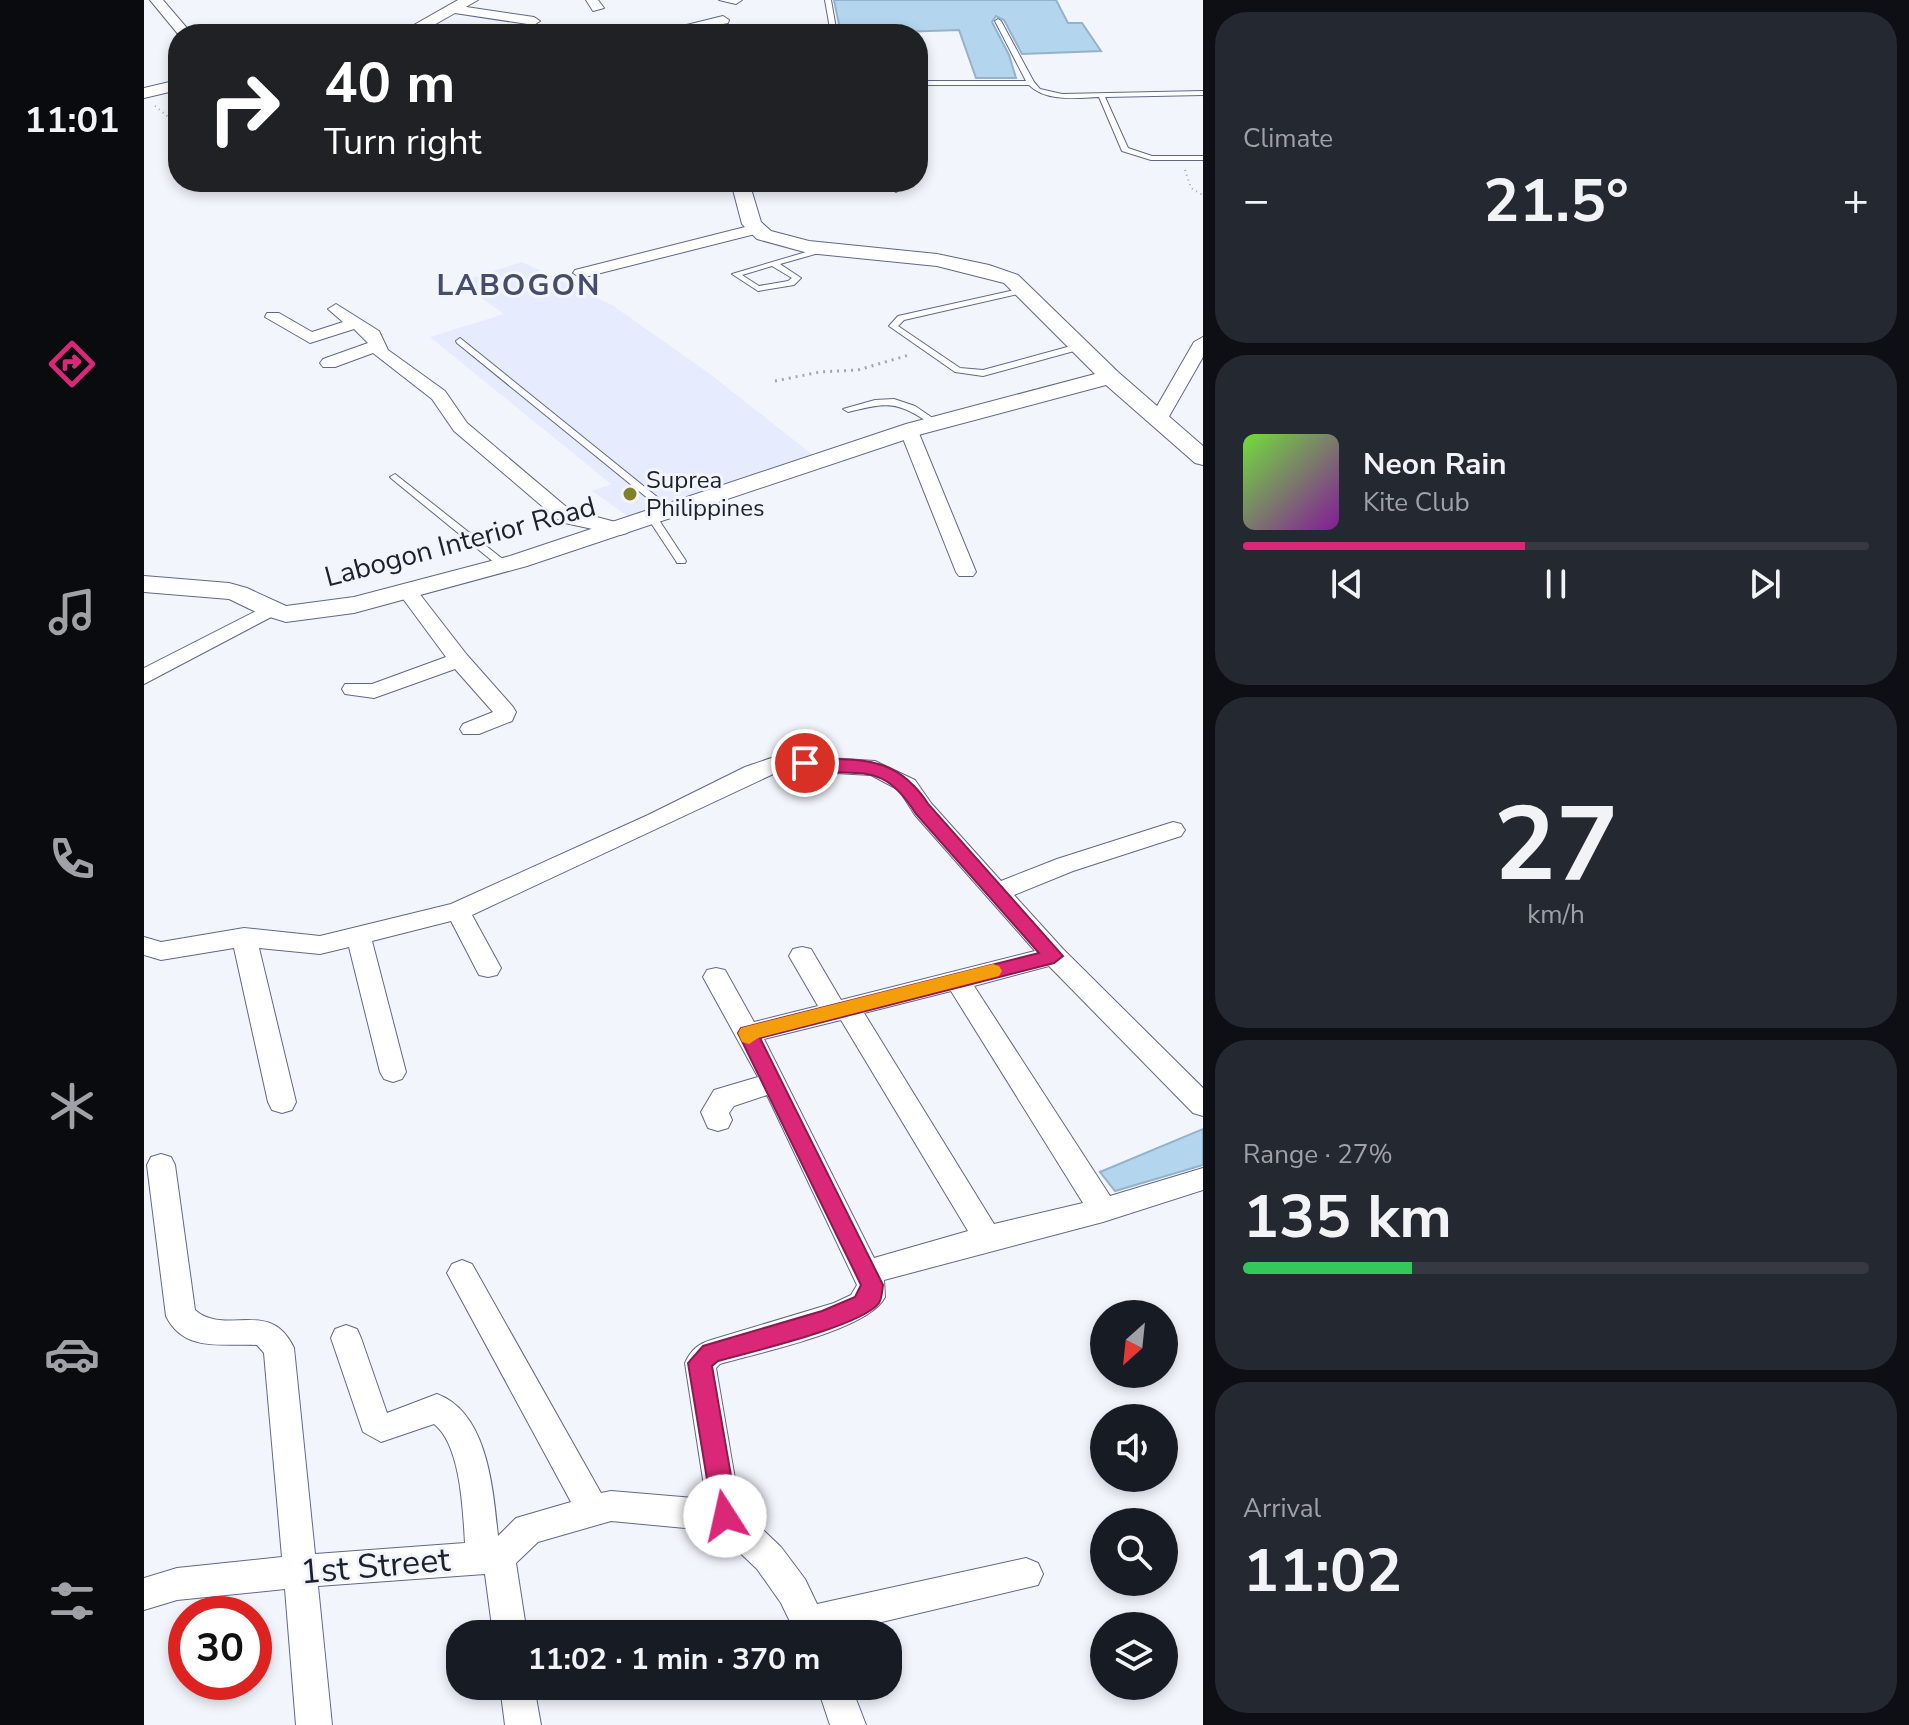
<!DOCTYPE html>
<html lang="en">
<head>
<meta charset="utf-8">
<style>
	body { margin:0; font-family:"Nunito Sans",sans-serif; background:#242831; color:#f1f3f6; height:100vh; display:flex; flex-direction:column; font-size:30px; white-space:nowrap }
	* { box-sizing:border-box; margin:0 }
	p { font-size:26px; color:#9ea1a6 }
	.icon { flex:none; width:44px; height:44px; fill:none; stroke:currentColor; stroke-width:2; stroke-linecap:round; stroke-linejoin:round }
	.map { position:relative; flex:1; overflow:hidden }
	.side { display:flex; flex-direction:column; gap:12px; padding:12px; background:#0d0f14; width:706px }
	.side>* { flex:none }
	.banner { position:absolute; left:24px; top:24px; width:760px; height:168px; border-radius:32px; box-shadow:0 4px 12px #0003; background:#202124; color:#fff; overflow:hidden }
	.needle { width:52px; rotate:207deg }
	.buttons { position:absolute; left:946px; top:1300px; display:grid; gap:16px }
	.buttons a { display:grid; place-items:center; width:88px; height:88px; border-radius:50%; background:#171b24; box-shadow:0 4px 12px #0003; font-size:40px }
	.speed { position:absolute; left:24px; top:1596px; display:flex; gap:16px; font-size:40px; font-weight:700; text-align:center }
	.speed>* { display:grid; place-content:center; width:104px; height:104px; border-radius:50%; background:#171b24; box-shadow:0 4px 12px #0003; line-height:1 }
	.speed .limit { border:12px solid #d22; background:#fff; color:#111 }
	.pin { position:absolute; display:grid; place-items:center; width:68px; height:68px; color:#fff; margin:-34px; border:4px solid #fff; border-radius:50%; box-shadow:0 2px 8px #0007 }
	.me { position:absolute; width:88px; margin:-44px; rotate:350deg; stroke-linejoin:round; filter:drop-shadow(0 0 6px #0008) }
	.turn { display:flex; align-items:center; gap:28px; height:168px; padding:0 24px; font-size:36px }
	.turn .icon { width:104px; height:104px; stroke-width:2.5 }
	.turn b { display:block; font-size:56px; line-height:68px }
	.big { font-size:60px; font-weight:700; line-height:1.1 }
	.side .widget { flex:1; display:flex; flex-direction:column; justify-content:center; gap:12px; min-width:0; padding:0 28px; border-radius:32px; background:#242831 }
	.side .dial { align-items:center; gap:0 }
	.dial b { font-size:104px; line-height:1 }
	.song { display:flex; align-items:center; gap:24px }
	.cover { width:96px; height:96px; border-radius:12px; background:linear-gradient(135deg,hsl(100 70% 55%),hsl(290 70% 35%)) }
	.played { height:8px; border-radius:4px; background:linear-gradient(90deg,#db2777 45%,#363941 45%) }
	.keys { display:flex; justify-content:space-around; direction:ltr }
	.heat { display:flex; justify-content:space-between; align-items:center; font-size:44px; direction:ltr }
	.charge { height:12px; border-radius:6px; background:linear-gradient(90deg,#34c759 27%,#363941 0) }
	.trip { position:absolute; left:302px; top:1620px; width:456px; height:80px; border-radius:32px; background:#171b24; box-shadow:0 4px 12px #0003; font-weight:700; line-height:80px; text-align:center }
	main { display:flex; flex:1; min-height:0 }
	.menu { display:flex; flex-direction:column; width:144px; justify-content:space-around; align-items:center; background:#090b0e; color:#9ea1a6 }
	.menu .icon { width:56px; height:56px }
	.menu .current { color:#db2777 }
	.menu b { font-size:36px; color:#f1f3f6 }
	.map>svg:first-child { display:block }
</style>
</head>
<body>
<main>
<nav class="menu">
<b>11:01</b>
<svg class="icon current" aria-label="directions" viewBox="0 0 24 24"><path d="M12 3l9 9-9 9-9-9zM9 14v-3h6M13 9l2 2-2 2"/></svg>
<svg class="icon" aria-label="music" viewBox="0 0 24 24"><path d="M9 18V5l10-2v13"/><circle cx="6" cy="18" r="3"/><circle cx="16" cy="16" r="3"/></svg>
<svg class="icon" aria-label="phone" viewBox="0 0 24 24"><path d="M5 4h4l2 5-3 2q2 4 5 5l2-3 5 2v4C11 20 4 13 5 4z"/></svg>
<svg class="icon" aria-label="climate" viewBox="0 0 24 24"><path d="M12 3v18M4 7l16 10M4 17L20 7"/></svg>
<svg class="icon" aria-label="car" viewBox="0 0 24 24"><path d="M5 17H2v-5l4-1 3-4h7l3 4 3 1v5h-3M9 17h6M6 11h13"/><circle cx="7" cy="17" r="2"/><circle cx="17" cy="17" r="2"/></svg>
<svg class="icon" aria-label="filters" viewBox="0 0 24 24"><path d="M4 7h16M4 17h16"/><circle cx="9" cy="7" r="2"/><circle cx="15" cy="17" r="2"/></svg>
</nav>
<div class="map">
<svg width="1059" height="1725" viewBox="0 0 1059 1725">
	<rect width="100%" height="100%" fill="#f3f5fd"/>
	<!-- built -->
	<path fill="#e6ebfd" d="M 378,262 L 468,305 L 566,374 L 669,455 L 485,517 L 448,491 L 467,484 L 286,337 L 360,314 L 315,282 Z"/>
	<!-- building -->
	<path fill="#b3d5ed" stroke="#92b3ca" stroke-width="2" d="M 690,0 L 912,0 L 924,23 L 938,23 L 957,51 L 878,54 L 860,20 L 852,16 L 848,22 L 865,55 L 872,78 L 832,78 L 815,30 L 697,34 Z
		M 1059,1129 L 1059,1165 L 971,1191 L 956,1172 Z"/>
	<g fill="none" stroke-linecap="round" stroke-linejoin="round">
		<!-- service casing -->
		<g stroke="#606887" stroke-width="2">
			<path id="service" d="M 681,0 L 687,0 L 693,34 L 687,34 Z
				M 854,19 L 857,21 L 890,82 L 896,89 L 918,94 L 1059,91 L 1059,95 L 961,97 L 984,148 L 1008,156 L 1059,156 L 1059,160 L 1007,160 L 978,151 L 955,97 C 932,98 902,102 885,85 L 774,85 L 774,81 L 882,81 L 851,21 Z
				M 679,247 L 683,249 L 682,251 L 636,264 L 657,278 L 650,285 L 614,291 L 588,274 ZM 628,266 L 648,278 L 644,281 L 615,286 L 598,275 Z
				M 880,288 L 883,288 L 883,292 L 760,320 L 754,326 L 816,368 L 839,370 L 938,343 L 941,344 L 941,348 L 839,376 L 811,372 L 745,326 L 754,316 Z
				M 316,338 L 528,509 L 528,513 L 522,513 L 313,343 L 312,341 Z
				M 750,399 L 771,406 L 796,423 L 791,426 L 788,425 C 753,401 745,402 704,412 L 699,409 L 731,400 Z
				M 251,474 L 365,564 L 365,568 L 357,568 L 248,479 L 246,477 Z
				M 508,514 L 513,517 L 542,561 L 541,563 L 533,563 L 532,561 L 503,517 Z"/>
		</g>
		<!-- minor casing -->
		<g stroke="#606887" stroke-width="2">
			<path id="minor" d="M 6,0 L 19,0 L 48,34 L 34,34 Z
				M 442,0 L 454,0 L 460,8 L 449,11 Z
				M 575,0 L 598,0 L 592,4 Z
				M 309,5 L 390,17 L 396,21 L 390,25 L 304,12 L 304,6 Z
				M 579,16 L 585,20 L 584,23 L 531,34 L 506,34 Z
				M 735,182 L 754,182 L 760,187 L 752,192 Z
				M 613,224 L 619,226 L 619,232 L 437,278 L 429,273 L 431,270 Z
				M 192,304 L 235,331 L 244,350 L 301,391 L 323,423 L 426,510 L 483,525 L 486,529 L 483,533 L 476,535 L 421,523 L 412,518 L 310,431 L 288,399 L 229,353 L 191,367 L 179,367 L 176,363 L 179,359 L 224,343 L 210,329 L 166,343 L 121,317 L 123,313 L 135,313 L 168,332 L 199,322 L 184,309 Z
				M 1059,337 L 1059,357 L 1023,420 L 1014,425 L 1008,424 L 1005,420 L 1050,342 Z
				M 765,426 L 774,431 L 832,572 L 829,576 L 815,576 L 812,572 L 756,431 Z
				M 264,586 L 271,588 L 323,655 L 369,707 L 372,712 L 368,721 L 335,734 L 319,734 L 316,729 L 319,724 L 349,712 L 311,669 L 230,698 L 201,694 L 198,689 L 201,684 L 228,684 L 302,657 L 254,592 Z
				M 124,605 L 131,607 L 134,611 L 131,615 L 0,684 L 0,668 Z
				M 636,755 L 731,761 L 771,780 L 787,803 L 857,881 L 913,859 L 1029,822 L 1037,824 L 1041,830 L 1037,836 L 929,871 L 870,895 L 919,949 L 1059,1088 L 1059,1116 L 1049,1113 L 905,966 L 830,986 L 966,1196 L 1059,1168 L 1059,1190 L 959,1222 L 740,1280 L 741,1297 C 725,1330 613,1353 576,1364 L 572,1368 L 596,1508 L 637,1547 L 661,1579 L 673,1604 L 882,1558 L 894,1563 L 899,1574 L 894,1585 L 687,1634 L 652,1634 L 637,1603 L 613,1569 L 573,1531 L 467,1521 L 394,1542 L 372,1563 L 383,1634 L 349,1634 L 341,1574 L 174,1586 L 188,1725 L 152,1725 L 141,1589 L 33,1600 L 0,1610 L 0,1578 L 33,1568 L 138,1557 L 120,1353 L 113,1345 C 79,1343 40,1353 22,1316 L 3,1165 L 7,1157 L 17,1154 L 27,1157 L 31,1165 L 51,1310 C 82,1337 126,1297 150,1348 L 171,1554 L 321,1543 C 319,1511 317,1445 290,1424 L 237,1442 L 219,1432 L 187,1338 L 191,1329 L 202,1325 L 213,1329 L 217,1338 L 243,1413 L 293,1394 C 344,1413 349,1489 354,1536 L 372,1518 L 427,1502 L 303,1273 L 308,1264 L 318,1260 L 328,1264 L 457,1493 L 467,1491 L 562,1499 L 541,1363 C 547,1350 554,1344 567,1340 L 690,1303 L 707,1295 L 713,1285 L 623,1095 L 590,1106 L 585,1113 L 588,1120 L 584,1128 L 574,1131 L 564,1128 L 557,1112 L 570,1090 L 614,1077 L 559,977 L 563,970 L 572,968 L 581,970 L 610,1022 L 674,1006 L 645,956 L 649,949 L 658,947 L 667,949 L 697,1000 L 891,951 L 771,815 L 755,790 L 727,775 L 638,770 L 328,915 L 357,968 L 353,975 L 344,977 L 335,975 L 307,921 L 228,941 L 262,1072 L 258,1079 L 249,1082 L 240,1079 L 236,1072 L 205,947 L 176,954 L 115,948 L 152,1102 L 148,1110 L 138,1113 L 128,1110 L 124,1102 L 90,948 L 17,960 L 0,955 L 0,937 L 17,942 L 100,928 L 176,936 L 307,904 L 504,815 L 601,767 ZM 807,991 L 939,1203 L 850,1224 L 720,1013 ZM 697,1020 L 824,1231 L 730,1258 L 620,1039 Z
				M 356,1686 L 390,1686 L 397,1725 L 361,1725 Z
				M 673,1686 L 707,1686 L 722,1725 L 686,1725 Z"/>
		</g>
		<!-- tertiary casing -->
		<g stroke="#606887" stroke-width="2">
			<path id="tertiary" d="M 314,0 L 334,0 L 274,34 L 254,34 Z
				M 34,80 L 34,90 L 0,98 L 0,88 Z
				M 587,182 L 605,182 L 617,222 L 627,231 L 665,241 L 793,254 L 845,265 L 874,275 L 974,372 L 1059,446 L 1059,465 L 1051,463 L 962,385 L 778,434 L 383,566 L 210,613 L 142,622 L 116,614 L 85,599 L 0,592 L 0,576 L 85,583 L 103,588 L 142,606 L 210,597 L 366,556 L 762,424 L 951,374 L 860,283 L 793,266 L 664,253 L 613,239 L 598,224 Z"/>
		</g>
		<!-- path-far1 -->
		<path stroke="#a3a5af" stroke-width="2" stroke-dasharray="1 4" stroke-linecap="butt" d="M 11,106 L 34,125
			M 1041,170 L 1047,188 L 1059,195"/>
		<!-- path -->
		<path stroke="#a3a5af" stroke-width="3" stroke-dasharray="2 5" stroke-linecap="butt" d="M 631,381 L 676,372 L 714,370 L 765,355"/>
		<!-- service -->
		<use href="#service" fill="#fff" fill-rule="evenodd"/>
		<!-- minor -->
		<use href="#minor" fill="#fff" fill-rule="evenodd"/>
		<!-- tertiary -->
		<use href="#tertiary" fill="#fff" fill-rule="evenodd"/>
	</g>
	<!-- route -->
	<path fill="#db2777" stroke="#8e194d" stroke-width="2" d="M 661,758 C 717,761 751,753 785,805 L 919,956 L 910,963 L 616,1038 L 739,1285 C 738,1291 738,1298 735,1303 C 718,1326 606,1352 574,1361 L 568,1366 L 594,1516 L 590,1524 L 581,1528 L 572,1524 L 569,1516 L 544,1363 L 559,1346 L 678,1311 L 711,1297 L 717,1285 L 594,1033 L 597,1028 L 895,953 L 772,814 C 735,754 710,782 655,767 L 653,763 L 655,759 Z"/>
	<!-- slow -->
	<path fill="#f59e0b" d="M 849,964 L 855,966 L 858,971 L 855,976 L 614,1038 L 605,1044 L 598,1042 L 594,1033 L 597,1028 L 604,1026 Z"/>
	<!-- markers -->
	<circle fill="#82812a" stroke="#f3f5fd" stroke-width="3" cx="486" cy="494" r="8"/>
	<g text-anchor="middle" stroke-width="6" stroke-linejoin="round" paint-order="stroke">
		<!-- far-poi labels -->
		<g font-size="24" fill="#1d212d" stroke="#f3f5fd" text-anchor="start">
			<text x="502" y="488">Suprea<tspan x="502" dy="28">Philippines</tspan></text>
		</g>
		<!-- street labels -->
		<g font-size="28" fill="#1d212d" stroke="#f3f5fd">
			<text transform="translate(316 541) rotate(-15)" y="10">Labogon Interior Road</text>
		</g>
		<!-- far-district labels -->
		<g font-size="30" font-weight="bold" letter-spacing="2" fill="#454d6a" stroke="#f3f5fd">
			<text x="375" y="295">LABOGON</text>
		</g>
		<!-- near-street labels -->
		<g font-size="34" fill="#1d212d" stroke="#f3f5fd">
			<text transform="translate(231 1565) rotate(-5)" y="12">1st Street</text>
		</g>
	</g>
</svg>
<div class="buttons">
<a><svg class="needle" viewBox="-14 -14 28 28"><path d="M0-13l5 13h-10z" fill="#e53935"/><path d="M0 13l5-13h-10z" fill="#9ea1a6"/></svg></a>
<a><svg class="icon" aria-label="sound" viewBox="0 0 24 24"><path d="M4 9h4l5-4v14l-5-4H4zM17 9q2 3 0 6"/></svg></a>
<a><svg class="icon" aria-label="search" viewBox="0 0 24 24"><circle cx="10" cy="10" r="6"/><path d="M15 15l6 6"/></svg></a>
<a><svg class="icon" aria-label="layers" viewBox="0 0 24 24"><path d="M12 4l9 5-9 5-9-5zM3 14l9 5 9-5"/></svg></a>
</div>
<div class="speed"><div class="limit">30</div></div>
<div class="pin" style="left:661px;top:763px;background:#d93025"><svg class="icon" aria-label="arrive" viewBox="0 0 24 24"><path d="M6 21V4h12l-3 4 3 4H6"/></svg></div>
<svg class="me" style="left:581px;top:1516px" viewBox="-20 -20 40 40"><circle r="19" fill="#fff"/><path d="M0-13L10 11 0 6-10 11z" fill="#db2777"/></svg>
<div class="trip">11:02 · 1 min · 370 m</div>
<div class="banner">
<div class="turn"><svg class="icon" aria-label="right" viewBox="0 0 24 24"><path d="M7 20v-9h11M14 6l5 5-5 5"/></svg><div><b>40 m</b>Turn right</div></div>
</div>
</div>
<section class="side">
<div class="widget"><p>Climate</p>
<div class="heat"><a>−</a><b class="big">21.5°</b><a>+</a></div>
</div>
<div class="widget">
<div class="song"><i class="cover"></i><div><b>Neon Rain</b><p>Kite Club</p></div></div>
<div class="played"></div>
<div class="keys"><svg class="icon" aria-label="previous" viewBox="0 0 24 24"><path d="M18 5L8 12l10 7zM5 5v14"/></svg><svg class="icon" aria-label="pause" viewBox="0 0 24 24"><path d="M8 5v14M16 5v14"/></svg><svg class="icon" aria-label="next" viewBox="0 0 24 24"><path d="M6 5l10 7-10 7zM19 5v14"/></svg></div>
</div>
<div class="widget dial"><b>27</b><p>km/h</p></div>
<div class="widget"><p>Range · 27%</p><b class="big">135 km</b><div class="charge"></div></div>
<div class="widget"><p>Arrival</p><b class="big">11:02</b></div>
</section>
</main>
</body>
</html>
